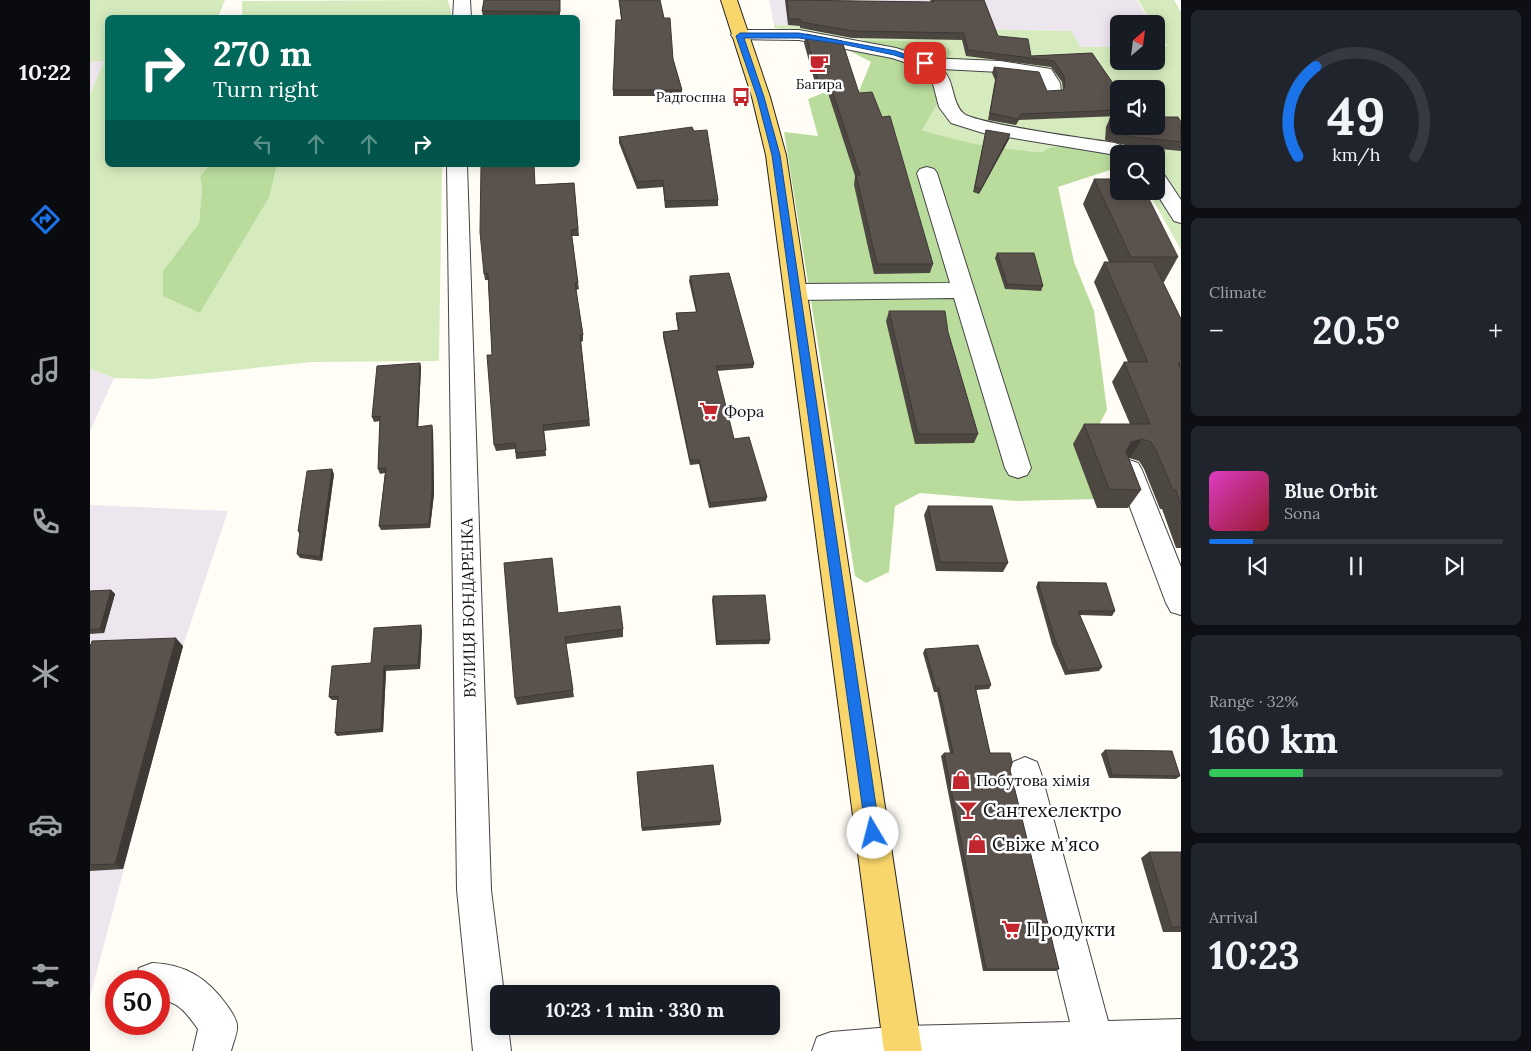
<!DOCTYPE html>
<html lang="en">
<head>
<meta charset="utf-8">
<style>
	body { margin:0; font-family:Lora,serif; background:#20242c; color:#f1f3f6; height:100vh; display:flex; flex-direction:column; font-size:19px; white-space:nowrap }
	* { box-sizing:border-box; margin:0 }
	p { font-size:16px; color:#9ea1a6 }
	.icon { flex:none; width:28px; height:28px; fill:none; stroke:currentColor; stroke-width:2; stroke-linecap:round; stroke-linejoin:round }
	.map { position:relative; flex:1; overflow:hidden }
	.panel { display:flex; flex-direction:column; gap:10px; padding:10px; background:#0d0f14; width:350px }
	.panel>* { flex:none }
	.top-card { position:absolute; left:15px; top:15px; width:475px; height:152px; border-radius:8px; box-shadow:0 2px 12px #0003; background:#00695c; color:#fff; overflow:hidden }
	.needle { width:32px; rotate:28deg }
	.controls { position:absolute; left:1020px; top:15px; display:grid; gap:10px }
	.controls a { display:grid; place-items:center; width:55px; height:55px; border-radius:8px; background:#171b24; box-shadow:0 2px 12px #0003; font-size:25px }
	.speed { position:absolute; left:15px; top:970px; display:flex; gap:10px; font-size:25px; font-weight:700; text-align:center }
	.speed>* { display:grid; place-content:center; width:65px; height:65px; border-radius:50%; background:#171b24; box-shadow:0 2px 12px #0003; line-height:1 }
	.speed .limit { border:8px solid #d22; background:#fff; color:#111 }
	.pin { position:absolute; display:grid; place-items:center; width:42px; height:42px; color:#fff; margin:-21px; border-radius:10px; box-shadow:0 2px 8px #0006 }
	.me { position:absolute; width:55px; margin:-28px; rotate:352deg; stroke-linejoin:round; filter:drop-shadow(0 0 4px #0008) }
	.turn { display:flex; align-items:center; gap:18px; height:105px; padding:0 25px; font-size:22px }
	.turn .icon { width:65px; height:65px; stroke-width:2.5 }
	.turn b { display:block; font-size:35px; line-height:42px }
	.lanes { display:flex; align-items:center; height:48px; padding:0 25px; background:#0003; justify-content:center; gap:25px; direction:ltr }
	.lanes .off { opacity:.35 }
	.big { font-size:38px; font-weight:700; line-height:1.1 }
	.panel .widget { flex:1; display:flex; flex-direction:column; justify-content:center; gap:8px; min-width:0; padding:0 18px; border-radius:8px; background:#20242c }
	.panel .dial { align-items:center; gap:0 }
	.dial svg { height:130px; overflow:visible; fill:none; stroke:#363941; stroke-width:7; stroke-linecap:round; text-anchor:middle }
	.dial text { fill:#f1f3f6; stroke:none }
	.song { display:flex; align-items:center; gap:15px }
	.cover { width:60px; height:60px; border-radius:8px; background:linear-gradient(135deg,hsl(310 70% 55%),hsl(350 70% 35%)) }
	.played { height:5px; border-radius:2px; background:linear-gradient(90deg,#1a73e8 15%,#363941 15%) }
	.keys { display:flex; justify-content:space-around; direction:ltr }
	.heat { display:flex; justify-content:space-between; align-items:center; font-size:28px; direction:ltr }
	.charge { height:8px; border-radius:4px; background:linear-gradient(90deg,#34c759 32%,#363941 0) }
	.trip { position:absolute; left:400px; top:985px; width:290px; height:50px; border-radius:8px; background:#171b24; box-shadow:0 2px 12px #0003; font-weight:700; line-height:50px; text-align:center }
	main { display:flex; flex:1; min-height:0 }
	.dock { display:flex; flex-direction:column; width:90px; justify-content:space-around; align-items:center; background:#090b0e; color:#9ea1a6 }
	.dock .icon { width:35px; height:35px }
	.dock .on { color:#1a73e8 }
	.dock b { font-size:22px; color:#f1f3f6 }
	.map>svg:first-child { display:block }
</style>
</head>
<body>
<main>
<nav class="dock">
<b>10:22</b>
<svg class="icon on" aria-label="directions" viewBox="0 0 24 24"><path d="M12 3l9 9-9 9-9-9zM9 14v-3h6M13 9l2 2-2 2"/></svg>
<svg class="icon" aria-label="music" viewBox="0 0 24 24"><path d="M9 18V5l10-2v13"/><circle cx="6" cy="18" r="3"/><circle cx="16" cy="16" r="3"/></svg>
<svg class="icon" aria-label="phone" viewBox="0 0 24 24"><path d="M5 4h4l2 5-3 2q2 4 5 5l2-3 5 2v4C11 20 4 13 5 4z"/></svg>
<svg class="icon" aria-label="climate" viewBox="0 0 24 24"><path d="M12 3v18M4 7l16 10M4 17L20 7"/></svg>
<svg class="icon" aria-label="car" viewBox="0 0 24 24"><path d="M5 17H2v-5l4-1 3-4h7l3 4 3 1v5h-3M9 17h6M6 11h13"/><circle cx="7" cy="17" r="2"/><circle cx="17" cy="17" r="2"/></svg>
<svg class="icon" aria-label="filters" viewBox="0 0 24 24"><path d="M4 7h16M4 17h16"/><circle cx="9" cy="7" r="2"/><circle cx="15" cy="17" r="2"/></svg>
</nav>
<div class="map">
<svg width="1091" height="1051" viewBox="0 0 1091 1051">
	<rect width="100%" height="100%" fill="#fffdf5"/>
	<!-- industrial -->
	<path fill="#eee6ef" d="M 679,0 L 1047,0 L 1062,24 L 1029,24 L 1029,47 L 991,47 L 981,31 L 684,25 Z
		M 14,61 L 0,95 L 0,62 Z
		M 0,369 L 24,378 L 0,431 Z
		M 0,505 L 138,511 L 93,646 L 0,997 Z"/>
	<!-- green -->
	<path fill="#d5ebbd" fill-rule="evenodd" d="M 0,0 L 135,0 L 128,17 L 18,18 L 18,165 L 120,165 L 110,176 L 112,189 L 109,223 L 73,271 L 110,313 L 179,198 L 187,165 L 352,165 L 349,361 L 222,362 L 61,379 L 24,378 L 0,369 L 0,95 L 14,61 L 0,62 Z
		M 358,0 L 362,17 L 152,17 L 152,1 Z
		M 1048,0 L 1084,0 L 1091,12 L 1091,250 L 1058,191 L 1066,191 L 1066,154 L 1029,154 L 1029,157 L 974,145 L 953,152 L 913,150 L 862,140 L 831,130 L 847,104 L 834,70 L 835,57 L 857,58 L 862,52 L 850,43 L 774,40 L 684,28 L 684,25 L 981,31 L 991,47 L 1029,47 L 1029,61 L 1066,61 L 1066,47 L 1077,46 L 1066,29 L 1066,24 L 1063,24 ZM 1029,89 L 1066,89 L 1066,126 L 1029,126 Z"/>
	<!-- forest -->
	<path fill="#b9dc9c" d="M 774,40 L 850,42 L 862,52 L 857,58 L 835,57 L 834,70 L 844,78 L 847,104 L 832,130 C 872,143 911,150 953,152 C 966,139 1011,153 1029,157 L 1029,169 L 1020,170 L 968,187 L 984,262 L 1004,311 L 1017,410 L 998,445 L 1006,499 L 926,501 L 830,493 L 805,506 L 799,572 L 776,583 L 765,576 L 694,132 L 728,136 L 718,99 L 733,93 L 769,91 L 781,62 L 760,51 L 761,48 Z
		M 120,165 L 187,165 L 179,198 L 110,313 L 73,296 L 73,271 L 109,223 L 112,189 L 110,176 Z"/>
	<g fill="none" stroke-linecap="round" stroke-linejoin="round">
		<!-- minor casing -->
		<g stroke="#444" stroke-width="2">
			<path id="minor" d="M 364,0 L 380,0 L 381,18 L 363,18 Z
				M 650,30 L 709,30 L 806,48 L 837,58 L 910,61 L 961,69 L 970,83 L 971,92 L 969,96 L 955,96 L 948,77 L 910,72 L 852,69 C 865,81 861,101 873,113 C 884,124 1002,139 1025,143 L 1043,150 L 1046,154 L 1029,154 L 1029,158 L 1020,154 L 893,133 L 861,123 L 849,107 L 842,80 L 829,67 L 802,58 L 709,40 L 644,39 L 641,35 L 644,31 Z
				M 357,165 L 377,165 L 401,890 L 414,994 L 409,994 L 409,1026 L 418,1026 L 421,1051 L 383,1051 L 367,890 Z
				M 837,167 L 844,169 L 847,173 L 941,468 L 937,475 L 928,478 L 919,475 L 915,468 L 864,298 L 707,300 L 699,297 L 696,292 L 699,287 L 707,284 L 860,283 L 827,173 L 830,169 Z
				M 1066,171 L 1073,173 L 1091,200 L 1091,223 L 1084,221 L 1065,191 Z
				M 1039,460 L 1048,463 L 1052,470 L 1091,567 L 1091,615 L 1081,612 L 1076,603 L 1026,470 L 1030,463 Z
				M 935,757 L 947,762 L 951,773 L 1018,1021 L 1091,1019 L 1091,1051 L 722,1051 L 727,1037 L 741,1032 L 813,1026 L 980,1022 L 919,773 L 923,762 Z
				M 62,963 C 95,964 117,978 136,1004 C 140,1010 146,1017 147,1025 C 148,1032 143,1043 141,1051 L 103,1051 L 108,1029 C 97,1014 89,1001 69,1000 L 69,981 L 44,981 L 49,968 Z"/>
		</g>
		<!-- major casing -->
		<g stroke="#222" stroke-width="2">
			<path id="major" d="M 631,0 L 647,0 L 680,97 L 696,155 L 832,1051 L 794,1051 L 676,155 L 662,97 Z"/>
		</g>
		<!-- minor -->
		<use href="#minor" fill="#fff" fill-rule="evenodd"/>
		<!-- major -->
		<use href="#major" fill="#f9d66b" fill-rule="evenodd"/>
	</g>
	<!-- wall -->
	<path fill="#4d4742" d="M 394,0 L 470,0 L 470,18 L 393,18 L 392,11 Z
		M 529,0 L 570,0 L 583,59 L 592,90 L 592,96 L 523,96 L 523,90 L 531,20 Z
		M 695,0 L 841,2 L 840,0 L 894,0 L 908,36 L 941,56 L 1002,53 L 1029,92 L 1029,116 L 929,120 L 926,125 L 898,120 L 905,80 L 902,73 L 904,67 L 957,91 L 973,90 L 972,82 L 961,67 L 876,56 L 872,40 L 762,38 L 710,28 L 710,26 L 698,25 Z
		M 716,34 L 769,93 L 843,264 L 840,273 L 784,274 L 764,185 L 765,176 L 737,90 L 727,90 L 714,43 Z
		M 1020,118 L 1091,122 L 1091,151 L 1039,146 L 1015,140 L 1016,127 Z
		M 896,130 L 919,139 L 889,194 L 883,192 Z
		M 529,137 L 628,200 L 628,206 L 575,208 L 573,187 L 547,189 L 529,143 Z
		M 1004,179 L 1088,257 L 1074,282 L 1073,282 L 1091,319 L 1091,548 L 1086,548 L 1072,509 L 1070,509 L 1054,469 L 1049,461 L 1039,458 L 1051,490 L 1038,508 L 1007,508 L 983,444 L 994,424 L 1040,424 L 1022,382 L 1034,362 L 1038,362 L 1004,282 L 1014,262 L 1019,262 L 993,204 Z
		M 484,183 L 489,236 L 482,236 L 488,283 L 489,289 L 486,290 L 493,335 L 493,341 L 491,342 L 500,426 L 454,431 L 456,456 L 426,459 L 425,449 L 406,451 L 404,445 L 402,355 L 398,280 L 395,280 L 394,274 L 445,185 Z
		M 907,253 L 953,286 L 951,291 L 915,289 L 905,258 Z
		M 600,276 L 664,364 L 663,368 L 627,371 L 644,439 L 677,497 L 676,501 L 619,508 L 609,464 L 600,465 L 573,337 L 573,332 L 588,330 L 586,318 L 586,313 L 606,312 L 599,281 Z
		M 799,311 L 858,332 L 888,434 L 884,443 L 825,444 L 796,321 Z
		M 330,363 L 331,368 L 328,427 L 343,430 L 344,494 L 340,528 L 291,530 L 289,526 L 295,473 L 290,474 L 288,469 L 290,421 L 284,422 L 282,417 Z
		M 244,474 L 232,561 L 210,558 L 207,554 L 210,535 L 208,531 Z
		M 838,506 L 918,563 L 913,572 L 846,571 L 834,515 Z
		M 948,582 L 1025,611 L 1022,616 L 990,615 L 1012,667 L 1009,671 L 975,675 L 962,644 L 946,587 Z
		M 21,590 L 25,594 L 14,633 L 0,634 L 0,591 Z
		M 623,596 L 680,640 L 679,644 L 626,645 L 622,600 Z
		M 468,613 L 533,629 L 533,637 L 476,644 L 484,697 L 427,705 L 425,698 Z
		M 332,630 L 330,669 L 296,671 L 293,732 L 247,736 L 245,733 L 247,700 L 242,700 L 239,697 Z
		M 93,646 L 33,869 L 0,871 L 0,647 Z
		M 835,649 L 901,685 L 899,689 L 886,690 L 900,753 L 920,770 L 969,969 L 966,971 L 893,971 L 851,756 L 854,753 L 860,753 L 847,692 L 844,692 L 833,653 Z
		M 1015,750 L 1090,776 L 1086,779 L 1019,778 L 1011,754 Z
		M 547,775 L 631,821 L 630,825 L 552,831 Z
		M 1059,852 L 1091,852 L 1091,932 L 1073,932 L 1051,858 Z"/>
	<!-- shaded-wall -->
	<path fill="#3f3936" d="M 920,134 L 919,139 L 889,194 L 891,189 Z
		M 330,363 L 331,368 L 328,432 L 327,427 Z
		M 342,425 L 343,430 L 344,494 L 340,528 L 339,524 Z
		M 1052,439 L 1040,458 L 1029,461 L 1041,442 Z
		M 242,469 L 244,474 L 232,561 L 230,557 Z
		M 21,590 L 25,594 L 14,633 L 10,629 Z
		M 331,625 L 332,630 L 330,669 L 328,665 Z
		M 86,638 L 93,646 L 33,869 L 25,864 Z
		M 294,666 L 296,671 L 293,732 L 291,729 Z"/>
	<!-- building -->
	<path fill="#5a524d" stroke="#3f3936" d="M 394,0 L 470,0 L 470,12 L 392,11 Z
		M 529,0 L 570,0 L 574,18 L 580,18 L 583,59 L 592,90 L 523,90 L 526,20 L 532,20 Z
		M 697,0 L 844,2 L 843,0 L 894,0 L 908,36 L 938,39 L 941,56 L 1002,53 L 1029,92 L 1029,110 L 931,114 L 928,119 L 900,113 L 907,74 L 904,67 L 949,72 L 957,91 L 973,90 L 975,85 L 974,76 L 964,61 L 878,50 L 874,33 L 763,31 L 711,22 L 710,19 L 699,19 Z
		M 716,34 L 752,41 L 769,93 L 782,92 L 792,117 L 800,116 L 843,264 L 787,264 L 766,175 L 770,175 L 739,81 L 728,81 Z
		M 1066,117 L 1088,117 L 1091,122 L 1091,142 L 1043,137 L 1019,131 L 1020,118 L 1029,118 L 1029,126 L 1066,126 Z
		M 602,127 L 604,131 L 617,130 L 628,200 L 575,201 L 573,180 L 547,182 L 529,137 Z
		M 896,130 L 920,134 L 891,189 L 885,187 Z
		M 391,165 L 444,165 L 445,185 L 484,183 L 488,229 L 481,230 L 488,283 L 485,283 L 493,335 L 490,335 L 499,420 L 453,425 L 456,450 L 426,453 L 425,443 L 404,445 L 397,355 L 402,355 L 398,273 L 394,274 L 390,232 Z
		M 1004,179 L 1029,179 L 1029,191 L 1055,191 L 1088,257 L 1041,257 Z
		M 907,253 L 944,253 L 953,286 L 917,284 Z
		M 1014,262 L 1063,262 L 1091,319 L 1091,363 L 1088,363 L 1091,370 L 1091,505 L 1086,490 L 1083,490 L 1066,450 L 1061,442 L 1052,439 L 1041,442 L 1036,452 L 1051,490 L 1019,489 L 994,424 L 1060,424 L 1034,362 L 1058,362 Z
		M 639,273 L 664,364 L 626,366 L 644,439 L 659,437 L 677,497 L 620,503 L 609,460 L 600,460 L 573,332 L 589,330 L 586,313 L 607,312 L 600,276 Z
		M 799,311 L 855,311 L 858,332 L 888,434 L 828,434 Z
		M 330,363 L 327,427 L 342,425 L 342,490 L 339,524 L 289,526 L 296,468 L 288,469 L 290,416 L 282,417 L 287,366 Z
		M 242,469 L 230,557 L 207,554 L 210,531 L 208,531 L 217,471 Z
		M 838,506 L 902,506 L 918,563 L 850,562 Z
		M 462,558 L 468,613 L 530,606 L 533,629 L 475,637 L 483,690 L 425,698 L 414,563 Z
		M 948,582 L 1016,583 L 1025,611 L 988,611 L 1012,667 L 978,671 L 965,640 Z
		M 21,590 L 10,629 L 0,630 L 0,591 Z
		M 675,595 L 680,640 L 627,641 L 623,596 Z
		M 331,625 L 328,665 L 294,666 L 291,729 L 245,733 L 248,696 L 239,697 L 242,666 L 281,663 L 284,628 Z
		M 86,638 L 25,864 L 0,865 L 0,647 L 2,641 Z
		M 888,645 L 901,685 L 885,686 L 900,753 L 920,753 L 922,762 L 920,770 L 969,969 L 896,969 L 854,753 L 863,753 L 849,688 L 846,688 L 835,649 Z
		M 1015,750 L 1082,751 L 1090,776 L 1022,775 Z
		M 623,765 L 631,821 L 552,828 L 547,772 Z
		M 1059,852 L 1091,852 L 1091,927 L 1082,927 Z"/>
	<!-- route -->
	<path fill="#1a73e8" stroke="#114b97" d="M 709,33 L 806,51 L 838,63 L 835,65 L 804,55 L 752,44 L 709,38 L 654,38 L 674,97 L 690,155 L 790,833 L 788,838 L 783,840 L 778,838 L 776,833 L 682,155 L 667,97 L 646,36 L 650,33 Z"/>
	<!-- icons -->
	<defs>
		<g id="cafe-bare" transform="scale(1.5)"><path d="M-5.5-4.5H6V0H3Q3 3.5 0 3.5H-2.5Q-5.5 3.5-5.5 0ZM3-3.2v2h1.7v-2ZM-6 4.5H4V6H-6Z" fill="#c4262e" stroke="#fff" stroke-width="2.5" paint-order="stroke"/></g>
		<g id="bus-bare" transform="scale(1.5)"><path d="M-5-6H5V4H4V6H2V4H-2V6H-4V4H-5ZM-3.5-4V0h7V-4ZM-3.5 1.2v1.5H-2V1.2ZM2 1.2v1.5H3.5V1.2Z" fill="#c4262e" stroke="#fff" stroke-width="2.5" paint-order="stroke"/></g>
		<g id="supermarket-bare" transform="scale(1.5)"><path d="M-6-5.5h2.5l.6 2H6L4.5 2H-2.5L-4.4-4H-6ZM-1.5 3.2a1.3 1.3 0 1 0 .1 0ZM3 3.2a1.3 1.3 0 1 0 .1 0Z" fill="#c4262e" stroke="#fff" stroke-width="2.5" paint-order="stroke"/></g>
		<g id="shop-bare" transform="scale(1.5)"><path d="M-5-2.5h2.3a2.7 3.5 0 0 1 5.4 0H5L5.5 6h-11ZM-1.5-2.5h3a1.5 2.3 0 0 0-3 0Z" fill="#c4262e" stroke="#fff" stroke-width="2.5" paint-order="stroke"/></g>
		<g id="bar-bare" transform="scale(1.5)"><path d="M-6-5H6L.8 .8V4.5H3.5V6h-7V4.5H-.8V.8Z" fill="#c4262e" stroke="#fff" stroke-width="2.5" paint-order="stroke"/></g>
	</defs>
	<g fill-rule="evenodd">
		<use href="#cafe-bare" x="729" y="63"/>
		<use href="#bus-bare" x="651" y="97"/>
		<use href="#supermarket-bare" x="619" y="411"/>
		<use href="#shop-bare" x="871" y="780"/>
		<use href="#bar-bare" x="878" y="810"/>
		<use href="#shop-bare" x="887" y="844"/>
		<use href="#supermarket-bare" x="921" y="929"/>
	</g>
	<g text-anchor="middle" stroke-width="5" stroke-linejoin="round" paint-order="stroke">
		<!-- far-poi labels -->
		<g font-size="14" fill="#111" stroke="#fff">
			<text x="729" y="89">Багира</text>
			<text x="636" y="102" text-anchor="end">Радгоспна</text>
		</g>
		<!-- poi labels -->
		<g font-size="16" fill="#111" stroke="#fff" text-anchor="start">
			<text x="634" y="417">Фора</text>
			<text x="886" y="786">Побутова хімія</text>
		</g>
		<!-- street labels -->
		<g font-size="16" fill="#111" stroke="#fff">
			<text transform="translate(378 608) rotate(-91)" y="6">ВУЛИЦЯ БОНДАРЕНКА</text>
		</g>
		<!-- near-poi labels -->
		<g font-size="19" fill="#111" stroke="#fff" text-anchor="start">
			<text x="893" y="817">Сантехелектро</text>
			<text x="902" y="851">Свіже м’ясо</text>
			<text x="936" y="936">Продукти</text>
		</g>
	</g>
</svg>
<div class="controls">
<a><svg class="needle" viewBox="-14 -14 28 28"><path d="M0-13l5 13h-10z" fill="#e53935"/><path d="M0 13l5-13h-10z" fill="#9ea1a6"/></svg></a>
<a><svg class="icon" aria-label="sound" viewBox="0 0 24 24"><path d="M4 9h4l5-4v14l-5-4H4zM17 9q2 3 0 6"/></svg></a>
<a><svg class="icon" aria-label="search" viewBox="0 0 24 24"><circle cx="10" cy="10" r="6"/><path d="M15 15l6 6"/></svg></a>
</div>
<div class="speed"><div class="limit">50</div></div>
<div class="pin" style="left:835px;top:63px;background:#d93025"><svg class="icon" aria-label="arrive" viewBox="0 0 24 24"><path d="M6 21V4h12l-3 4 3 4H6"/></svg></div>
<svg class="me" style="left:783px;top:833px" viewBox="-20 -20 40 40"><circle r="19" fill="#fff"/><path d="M0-13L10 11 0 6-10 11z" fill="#1a73e8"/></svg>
<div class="trip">10:23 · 1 min · 330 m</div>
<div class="top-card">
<div class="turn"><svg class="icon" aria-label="right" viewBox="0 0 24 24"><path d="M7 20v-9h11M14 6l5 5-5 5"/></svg><div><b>270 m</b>Turn right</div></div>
<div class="lanes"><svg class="icon off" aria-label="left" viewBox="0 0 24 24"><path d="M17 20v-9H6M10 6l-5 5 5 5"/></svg><svg class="icon off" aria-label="ahead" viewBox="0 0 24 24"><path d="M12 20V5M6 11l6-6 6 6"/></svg><svg class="icon off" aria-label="ahead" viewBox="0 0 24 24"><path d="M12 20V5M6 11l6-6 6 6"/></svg><svg class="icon" aria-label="right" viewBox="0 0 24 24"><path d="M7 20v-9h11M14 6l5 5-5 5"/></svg></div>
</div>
</div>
<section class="panel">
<div class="widget dial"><svg viewBox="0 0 100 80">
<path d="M14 69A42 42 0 1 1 86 69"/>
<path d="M14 69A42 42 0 0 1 25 14" stroke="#1a73e8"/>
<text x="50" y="56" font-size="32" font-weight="700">49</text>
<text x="50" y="72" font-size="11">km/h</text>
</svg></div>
<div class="widget"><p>Climate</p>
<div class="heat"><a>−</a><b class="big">20.5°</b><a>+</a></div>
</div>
<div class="widget">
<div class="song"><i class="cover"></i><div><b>Blue Orbit</b><p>Sona</p></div></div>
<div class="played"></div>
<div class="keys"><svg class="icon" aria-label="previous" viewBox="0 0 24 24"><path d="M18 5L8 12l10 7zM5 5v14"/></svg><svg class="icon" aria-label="pause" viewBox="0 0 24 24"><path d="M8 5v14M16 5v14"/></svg><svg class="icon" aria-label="next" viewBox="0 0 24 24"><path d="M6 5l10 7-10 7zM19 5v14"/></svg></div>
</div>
<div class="widget"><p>Range · 32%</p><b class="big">160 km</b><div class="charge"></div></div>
<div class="widget"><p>Arrival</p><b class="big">10:23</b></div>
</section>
</main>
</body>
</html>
